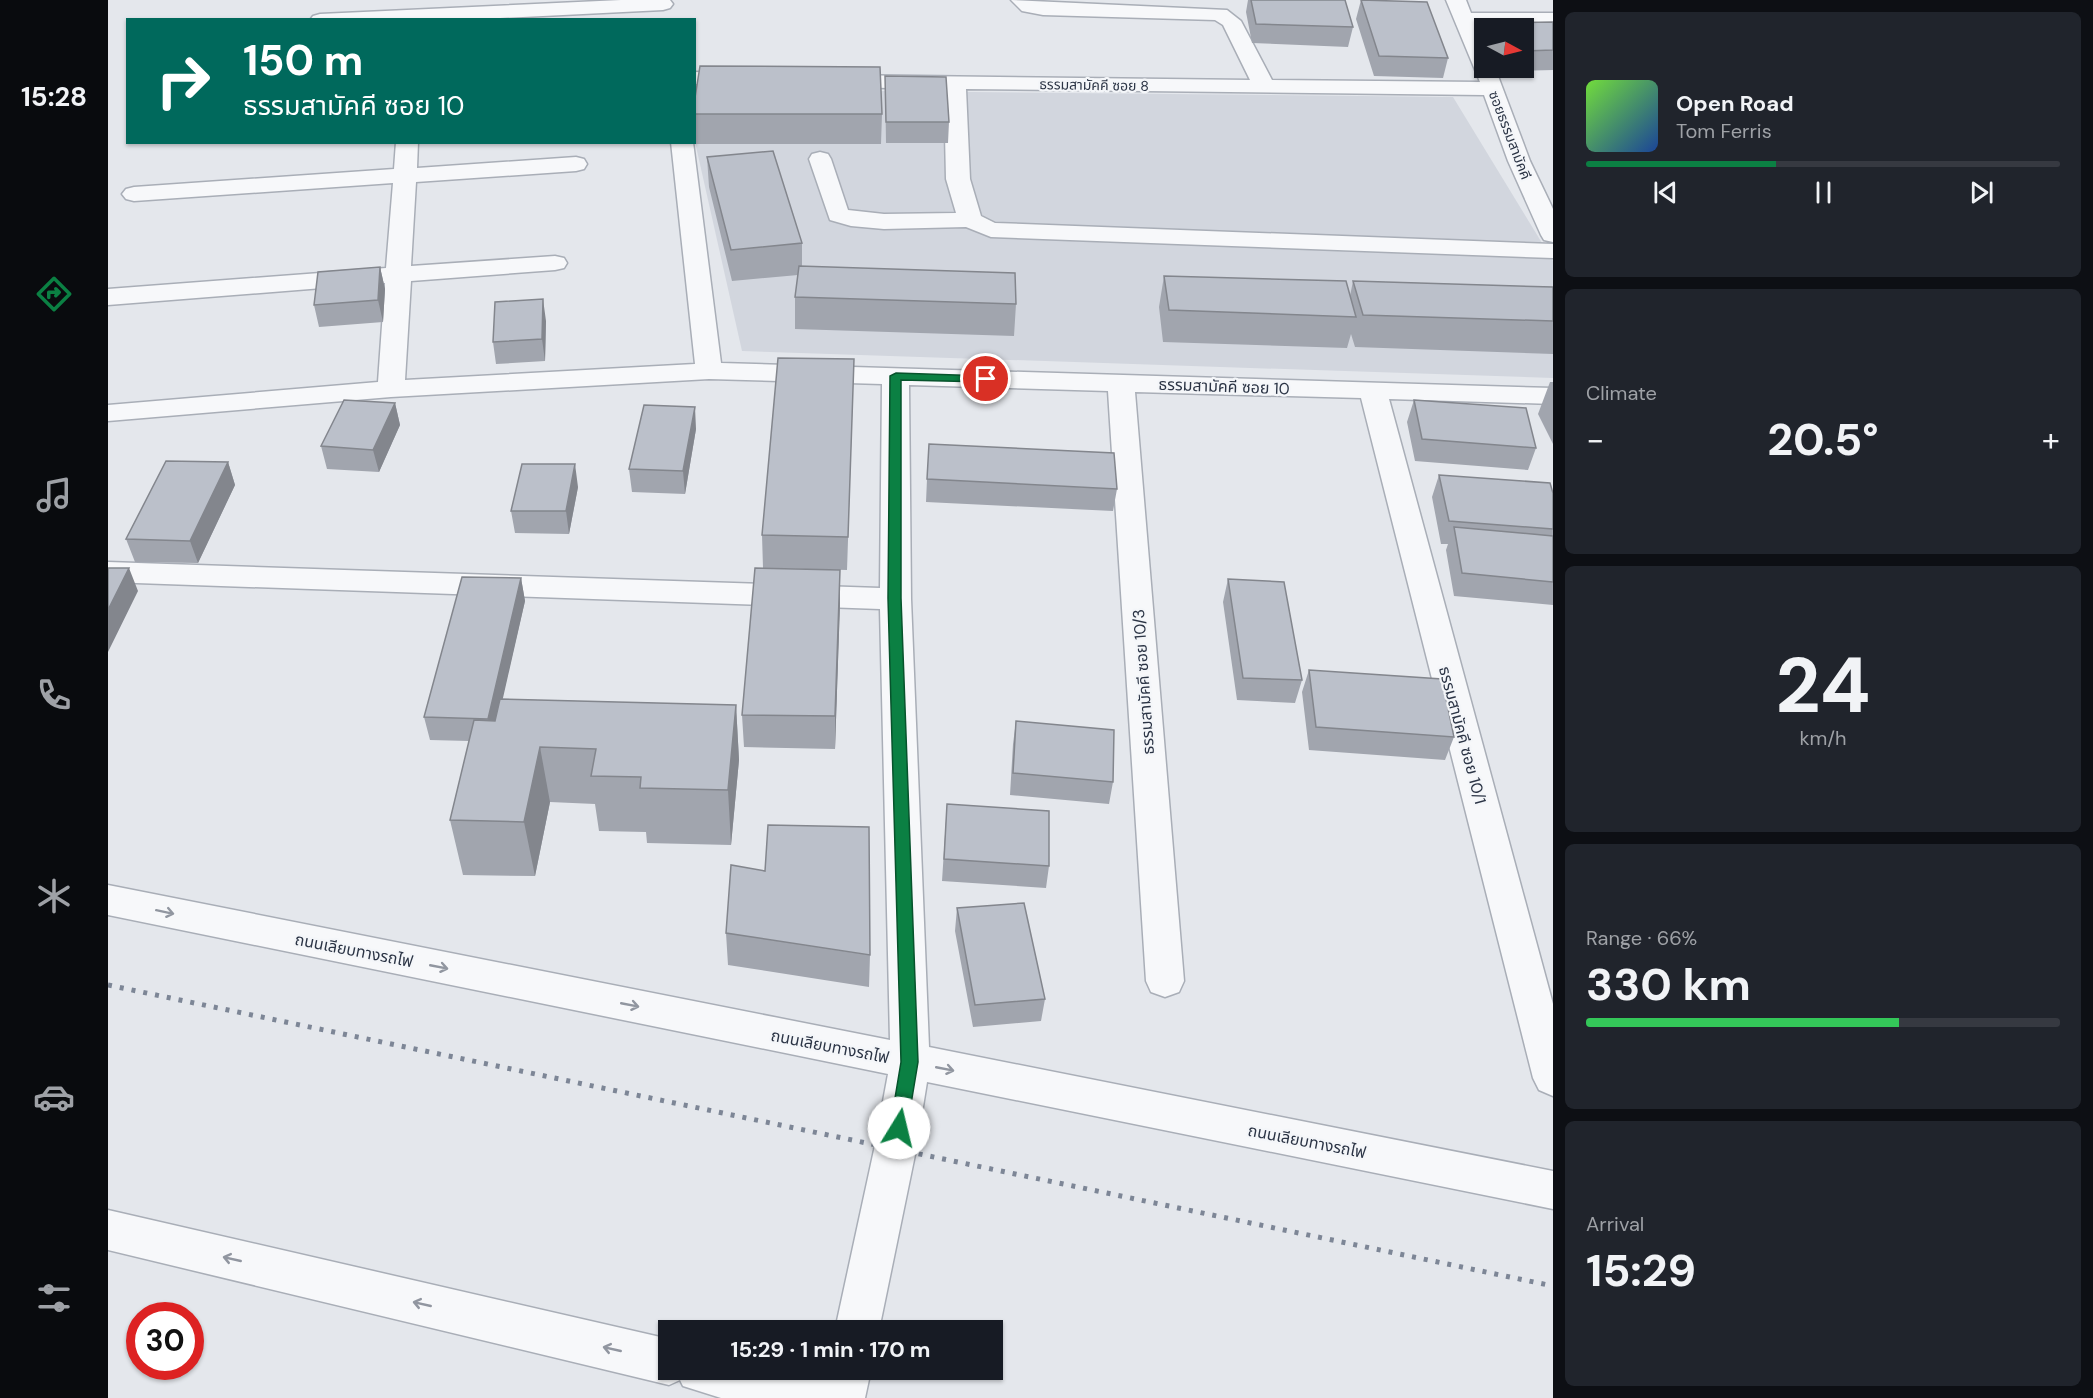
<!DOCTYPE html>
<html lang="en">
<head>
<meta charset="utf-8">
<style>
	body { margin:0; font-family:"DM Sans","Noto Sans Thai",sans-serif; background:#20242c; color:#f1f3f6; height:100vh; display:flex; flex-direction:column; font-size:22px; white-space:nowrap }
	* { box-sizing:border-box; margin:0 }
	p { font-size:20px; color:#9ea1a6 }
	.icon { flex:none; width:33px; height:33px; fill:none; stroke:currentColor; stroke-width:2; stroke-linecap:round; stroke-linejoin:round }
	.map { position:relative; flex:1; overflow:hidden }
	.side { display:flex; flex-direction:column; gap:12px; padding:12px; background:#0d0f14; width:540px }
	.side>* { flex:none }
	.guide { position:absolute; left:18px; top:18px; width:570px; height:126px; border-radius:0px; box-shadow:0 2px 4px #0004; background:#00695c; color:#fff; overflow:hidden }
	.needle { width:39px; rotate:97deg }
	.fabs { position:absolute; left:1366px; top:18px; display:grid; gap:12px }
	.fabs a { display:grid; place-items:center; width:60px; height:60px; border-radius:0px; background:#171b24; box-shadow:0 2px 4px #0004; font-size:30px }
	.speed { position:absolute; left:18px; top:1302px; display:flex; gap:12px; font-size:30px; font-weight:700; text-align:center }
	.speed>* { display:grid; place-content:center; width:78px; height:78px; border-radius:50%; background:#171b24; box-shadow:0 2px 4px #0004; line-height:1 }
	.speed .limit { border:9px solid #d22; background:#fff; color:#111 }
	.pin { position:absolute; display:grid; place-items:center; width:51px; height:51px; color:#fff; margin:-26px; border:3px solid #fff; border-radius:50%; box-shadow:0 2px 6px #0007 }
	.me { position:absolute; width:66px; margin:-33px; rotate:9deg; stroke-linejoin:round; filter:drop-shadow(0 0 4px #0008) }
	.turn { display:flex; align-items:center; gap:21px; height:126px; padding:0 18px; font-size:27px }
	.turn .icon { width:78px; height:78px; stroke-width:2.5 }
	.turn b { display:block; font-size:42px; line-height:51px }
	.big { font-size:45px; font-weight:700; line-height:1.1 }
	.side .widget { flex:1; display:flex; flex-direction:column; justify-content:center; gap:9px; min-width:0; padding:0 21px; border-radius:9px; background:#20242c }
	.side .dial { align-items:center; gap:0 }
	.dial b { font-size:78px; line-height:1 }
	.song { display:flex; align-items:center; gap:18px }
	.cover { width:72px; height:72px; border-radius:9px; background:linear-gradient(135deg,hsl(100 70% 55%),hsl(220 70% 35%)) }
	.played { height:6px; border-radius:3px; background:linear-gradient(90deg,#0b8043 40%,#363941 40%) }
	.keys { display:flex; justify-content:space-around; direction:ltr }
	.heat { display:flex; justify-content:space-between; align-items:center; font-size:33px; direction:ltr }
	.charge { height:9px; border-radius:4px; background:linear-gradient(90deg,#34c759 66%,#363941 0) }
	.trip { position:absolute; left:550px; top:1320px; width:345px; height:60px; border-radius:0px; background:#171b24; box-shadow:0 2px 4px #0004; font-weight:700; line-height:60px; text-align:center }
	main { display:flex; flex:1; min-height:0 }
	.menu { display:flex; flex-direction:column; width:108px; justify-content:space-around; align-items:center; background:#090b0e; color:#9ea1a6 }
	.menu .icon { width:42px; height:42px }
	.menu .selected { color:#0b8043 }
	.menu b { font-size:27px; color:#f1f3f6 }
	.map>svg:first-child { display:block }
</style>
</head>
<body>
<main>
<nav class="menu">
<b>15:28</b>
<svg class="icon selected" aria-label="directions" viewBox="0 0 24 24"><path d="M12 3l9 9-9 9-9-9zM9 14v-3h6M13 9l2 2-2 2"/></svg>
<svg class="icon" aria-label="music" viewBox="0 0 24 24"><path d="M9 18V5l10-2v13"/><circle cx="6" cy="18" r="3"/><circle cx="16" cy="16" r="3"/></svg>
<svg class="icon" aria-label="phone" viewBox="0 0 24 24"><path d="M5 4h4l2 5-3 2q2 4 5 5l2-3 5 2v4C11 20 4 13 5 4z"/></svg>
<svg class="icon" aria-label="climate" viewBox="0 0 24 24"><path d="M12 3v18M4 7l16 10M4 17L20 7"/></svg>
<svg class="icon" aria-label="car" viewBox="0 0 24 24"><path d="M5 17H2v-5l4-1 3-4h7l3 4 3 1v5h-3M9 17h6M6 11h13"/><circle cx="7" cy="17" r="2"/><circle cx="17" cy="17" r="2"/></svg>
<svg class="icon" aria-label="filters" viewBox="0 0 24 24"><path d="M4 7h16M4 17h16"/><circle cx="9" cy="7" r="2"/><circle cx="15" cy="17" r="2"/></svg>
</nav>
<div class="map">
<svg width="1445" height="1398" viewBox="0 0 1445 1398">
	<rect width="100%" height="100%" fill="#e4e7ec"/>
	<!-- built -->
	<path fill="#d2d6de" d="M 586,89 L 1345,97 L 1445,261 L 1445,378 L 634,351 L 587,142 Z"/>
	<g fill="none" stroke-linecap="round" stroke-linejoin="round">
		<!-- minor casing -->
		<g stroke="#a9aeb7" stroke-width="3">
			<path id="minor" d="M 513,0 L 562,0 L 565,4 L 562,8 L 555,10 L 352,20 L 202,20 L 205,16 L 212,14 Z
				M 903,0 L 1119,10 L 1133,21 L 1164,80 L 1372,82 L 1338,0 L 1358,0 L 1363,13 L 1445,13 L 1445,25 L 1369,25 L 1377,45 L 1377,68 L 1387,68 L 1422,161 L 1445,209 L 1445,242 L 1436,240 L 1433,235 L 1400,161 L 1376,95 L 858,89 L 862,179 L 873,216 L 887,223 L 1445,244 L 1445,258 L 883,237 L 858,227 L 776,229 L 743,226 L 722,220 L 701,159 L 704,154 L 712,152 L 720,154 L 723,159 L 740,210 L 776,214 L 848,213 L 838,179 L 836,89 L 730,87 L 722,86 L 719,81 L 722,76 L 730,75 L 1142,80 L 1115,25 L 1107,20 L 935,15 L 914,11 Z
				M 586,72 L 636,73 L 644,74 L 647,79 L 644,84 L 636,85 L 586,84 Z
				M 288,142 L 310,142 L 309,168 L 468,157 L 476,159 L 479,164 L 476,169 L 468,171 L 308,182 L 303,266 L 447,256 L 456,258 L 459,263 L 456,268 L 447,270 L 303,281 L 297,380 L 587,364 L 563,142 L 585,142 L 613,363 L 1445,388 L 1445,404 L 1281,399 L 1445,1004 L 1445,1096 L 1431,1090 L 1425,1078 L 1253,398 L 1027,392 L 1076,981 L 1071,992 L 1057,997 L 1043,992 L 1038,981 L 1000,391 L 801,385 L 803,599 L 821,1047 L 1445,1171 L 1445,1209 L 819,1082 L 808,1150 L 771,1330 L 727,1330 L 766,1150 L 780,1074 L 0,915 L 0,885 L 782,1040 L 772,609 L 0,582 L 0,562 L 772,588 L 774,384 L 601,379 L 283,397 L 0,421 L 0,405 L 270,382 L 277,283 L 0,305 L 0,289 L 278,268 L 285,183 L 26,201 L 18,199 L 14,194 L 18,189 L 26,187 L 286,169 Z
				M 0,1210 L 561,1339 L 561,1370 L 688,1370 L 716,1376 L 717,1370 L 763,1370 L 757,1398 L 613,1398 L 575,1386 L 572,1380 L 561,1385 L 0,1250 Z"/>
		</g>
		<!-- minor -->
		<use href="#minor" fill="#f7f8fa" fill-rule="evenodd"/>
		<!-- rail -->
		<path stroke="#7d8696" stroke-width="5" stroke-dasharray="4 8" stroke-linecap="butt" d="M 0,985 L 1445,1286"/>
	</g>
	<!-- wall -->
	<path fill="#a1a5ae" d="M 1140,0 L 1237,0 L 1245,27 L 1240,47 L 1144,43 L 1138,12 Z
		M 1253,0 L 1340,58 L 1335,78 L 1266,76 L 1248,19 Z
		M 1445,22 L 1445,70 L 1399,71 L 1397,68 L 1416,68 L 1416,28 L 1383,28 L 1385,23 Z
		M 777,76 L 841,122 L 840,143 L 778,143 Z
		M 586,104 L 774,114 L 773,144 L 587,144 Z
		M 599,157 L 694,243 L 694,266 L 908,304 L 906,336 L 687,329 L 687,297 L 690,275 L 624,281 L 601,187 Z
		M 272,267 L 277,289 L 275,322 L 211,327 L 206,305 Z
		M 1056,276 L 1242,296 L 1245,281 L 1445,287 L 1445,354 L 1247,347 L 1243,334 L 1239,348 L 1055,342 L 1051,307 Z
		M 438,321 L 437,361 L 388,364 L 385,342 Z
		M 1442,382 L 1445,382 L 1445,444 L 1430,414 Z
		M 745,391 L 739,570 L 655,568 L 654,535 Z
		M 1306,400 L 1428,448 L 1420,470 L 1307,461 L 1299,422 Z
		M 287,403 L 292,425 L 271,472 L 219,469 L 213,446 Z
		M 588,429 L 577,494 L 524,492 L 521,469 Z
		M 120,462 L 127,485 L 90,563 L 27,562 L 18,539 Z
		M 1331,475 L 1445,493 L 1445,605 L 1346,596 L 1338,550 L 1340,544 L 1333,544 L 1324,497 Z
		M 819,479 L 1009,489 L 1005,511 L 818,502 Z
		M 470,487 L 461,534 L 407,533 L 403,511 Z
		M 732,570 L 732,603 L 727,749 L 636,747 L 634,715 Z
		M 413,578 L 417,601 L 394,699 L 628,705 L 631,760 L 623,845 L 539,843 L 538,832 L 491,831 L 487,804 L 442,802 L 427,876 L 355,875 L 342,820 L 361,741 L 322,740 L 316,717 Z
		M 1120,579 L 1194,680 L 1187,703 L 1129,700 L 1115,602 Z
		M 1201,670 L 1346,737 L 1337,760 L 1201,750 L 1194,692 Z
		M 908,721 L 1005,782 L 1001,804 L 902,795 L 905,744 Z
		M 839,804 L 941,866 L 938,888 L 834,881 Z
		M 849,908 L 937,999 L 933,1021 L 865,1027 L 847,931 Z
		M 618,933 L 762,955 L 761,987 L 620,965 Z"/>
	<!-- shaded-wall -->
	<path fill="#83868d" d="M 272,267 L 277,289 L 275,322 L 270,300 Z
		M 435,299 L 438,321 L 437,361 L 434,339 Z
		M 287,403 L 292,425 L 271,472 L 265,450 Z
		M 587,407 L 588,429 L 577,494 L 575,471 Z
		M 120,462 L 127,485 L 90,563 L 82,541 Z
		M 467,464 L 470,487 L 461,534 L 458,511 Z
		M 21,568 L 30,591 L 0,652 L 0,610 Z
		M 732,570 L 732,603 L 727,749 L 727,716 Z
		M 413,578 L 417,601 L 385,742 L 380,719 Z
		M 628,705 L 631,760 L 623,845 L 620,790 Z
		M 432,747 L 442,802 L 427,876 L 416,822 Z"/>
	<!-- building -->
	<path fill="#bbc0ca" stroke="#83868d" stroke-width="1.5" d="M 1143,0 L 1237,0 L 1245,27 L 1148,24 Z
		M 1253,0 L 1319,2 L 1340,58 L 1271,56 Z
		M 1445,22 L 1445,50 L 1416,51 L 1416,28 L 1389,28 L 1385,23 Z
		M 592,66 L 772,67 L 774,114 L 586,114 L 586,104 Z
		M 777,76 L 838,77 L 841,122 L 778,122 Z
		M 665,151 L 694,243 L 623,250 L 599,157 Z
		M 691,266 L 907,273 L 908,304 L 687,297 Z
		M 272,267 L 270,300 L 206,305 L 210,272 Z
		M 1056,276 L 1238,281 L 1248,317 L 1061,310 Z
		M 1245,281 L 1445,287 L 1445,321 L 1255,315 Z
		M 435,299 L 434,339 L 385,342 L 387,302 Z
		M 670,358 L 746,359 L 740,537 L 654,535 Z
		M 236,400 L 287,403 L 265,450 L 213,446 Z
		M 1306,400 L 1418,408 L 1428,448 L 1314,439 Z
		M 536,405 L 587,407 L 575,471 L 521,469 Z
		M 821,444 L 1006,453 L 1009,489 L 819,479 Z
		M 58,461 L 120,462 L 82,541 L 18,539 Z
		M 414,464 L 467,464 L 458,511 L 403,511 Z
		M 1331,475 L 1442,483 L 1445,493 L 1445,529 L 1341,521 Z
		M 1346,527 L 1445,536 L 1445,582 L 1354,573 Z
		M 0,568 L 21,568 L 0,610 Z
		M 647,568 L 732,570 L 727,716 L 634,715 Z
		M 354,577 L 413,578 L 380,719 L 316,717 Z
		M 1120,579 L 1176,582 L 1194,680 L 1135,678 Z
		M 1201,670 L 1334,679 L 1346,737 L 1208,727 Z
		M 392,699 L 628,705 L 620,790 L 532,788 L 533,777 L 483,776 L 488,749 L 432,747 L 416,822 L 342,820 L 366,720 L 387,721 Z
		M 908,721 L 1006,730 L 1005,782 L 905,773 Z
		M 839,804 L 941,811 L 941,866 L 836,859 Z
		M 660,825 L 761,827 L 762,955 L 618,933 L 623,865 L 657,871 Z
		M 916,903 L 937,999 L 867,1005 L 849,908 Z"/>
	<!-- one-way arrows -->
	<defs><path id="oneway-shaft" d="M-6 0H5M1.5-3L5.5 0L1.5 3" fill="none" stroke-width="1.6" stroke-linecap="round" stroke-linejoin="round" transform="scale(1.5)"/></defs>
	<g stroke="#9196a0">
		<use href="#oneway-shaft" transform="translate(57 912) rotate(12)"/>
		<use href="#oneway-shaft" transform="translate(331 967) rotate(11)"/>
		<use href="#oneway-shaft" transform="translate(522 1005) rotate(11)"/>
		<use href="#oneway-shaft" transform="translate(837 1069) rotate(11)"/>
		<use href="#oneway-shaft" transform="translate(124 1259) rotate(-167)"/>
		<use href="#oneway-shaft" transform="translate(314 1304) rotate(-167)"/>
		<use href="#oneway-shaft" transform="translate(504 1349) rotate(-167)"/>
	</g>
	<!-- route -->
	<path fill="#0b8043" stroke="#07532c" stroke-width="1.5" d="M 788,373 L 878,376 L 884,379 L 878,382 L 793,380 L 793,598 L 810,1062 L 799,1128 L 797,1133 L 791,1135 L 785,1133 L 782,1128 L 793,1062 L 780,598 L 782,376 Z"/>
	<g text-anchor="middle" stroke-width="4.5" stroke-linejoin="round" paint-order="stroke">
		<!-- far-street labels -->
		<g font-size="14" fill="#2b3445" stroke="#f4f6f9">
			<text transform="translate(986 85) rotate(1)" y="5">ธรรมสามัคคี ซอย 8</text>
			<text transform="translate(1402 135) rotate(69)" y="5">ซอยธรรมสามัคคี</text>
		</g>
		<!-- street labels -->
		<g font-size="16" fill="#2b3445" stroke="#f4f6f9">
			<text transform="translate(1116 386) rotate(2)" y="6">ธรรมสามัคคี ซอย 10</text>
			<text transform="translate(1035 682) rotate(-94)" y="6">ธรรมสามัคคี ซอย 10/3</text>
			<text transform="translate(1355 735) rotate(75)" y="6">ธรรมสามัคคี ซอย 10/1</text>
			<text transform="translate(246 950) rotate(11)" y="6">ถนนเลียบทางรถไฟ</text>
			<text transform="translate(722 1046) rotate(11)" y="6">ถนนเลียบทางรถไฟ</text>
			<text transform="translate(1199 1141) rotate(11)" y="6">ถนนเลียบทางรถไฟ</text>
		</g>
	</g>
</svg>
<div class="fabs">
<a><svg class="needle" viewBox="-14 -14 28 28"><path d="M0-13l5 13h-10z" fill="#e53935"/><path d="M0 13l5-13h-10z" fill="#9ea1a6"/></svg></a>
</div>
<div class="speed"><div class="limit">30</div></div>
<div class="pin" style="left:878px;top:379px;background:#d93025"><svg class="icon" aria-label="arrive" viewBox="0 0 24 24"><path d="M6 21V4h12l-3 4 3 4H6"/></svg></div>
<svg class="me" style="left:791px;top:1128px" viewBox="-20 -20 40 40"><circle r="19" fill="#fff"/><path d="M0-13L10 11 0 6-10 11z" fill="#0b8043"/></svg>
<div class="trip">15:29 · 1 min · 170 m</div>
<div class="guide">
<div class="turn"><svg class="icon" aria-label="right" viewBox="0 0 24 24"><path d="M7 20v-9h11M14 6l5 5-5 5"/></svg><div><b>150 m</b>ธรรมสามัคคี ซอย 10</div></div>
</div>
</div>
<section class="side">
<div class="widget">
<div class="song"><i class="cover"></i><div><b>Open Road</b><p>Tom Ferris</p></div></div>
<div class="played"></div>
<div class="keys"><svg class="icon" aria-label="previous" viewBox="0 0 24 24"><path d="M18 5L8 12l10 7zM5 5v14"/></svg><svg class="icon" aria-label="pause" viewBox="0 0 24 24"><path d="M8 5v14M16 5v14"/></svg><svg class="icon" aria-label="next" viewBox="0 0 24 24"><path d="M6 5l10 7-10 7zM19 5v14"/></svg></div>
</div>
<div class="widget"><p>Climate</p>
<div class="heat"><a>−</a><b class="big">20.5°</b><a>+</a></div>
</div>
<div class="widget dial"><b>24</b><p>km/h</p></div>
<div class="widget"><p>Range · 66%</p><b class="big">330 km</b><div class="charge"></div></div>
<div class="widget"><p>Arrival</p><b class="big">15:29</b></div>
</section>
</main>
</body>
</html>
